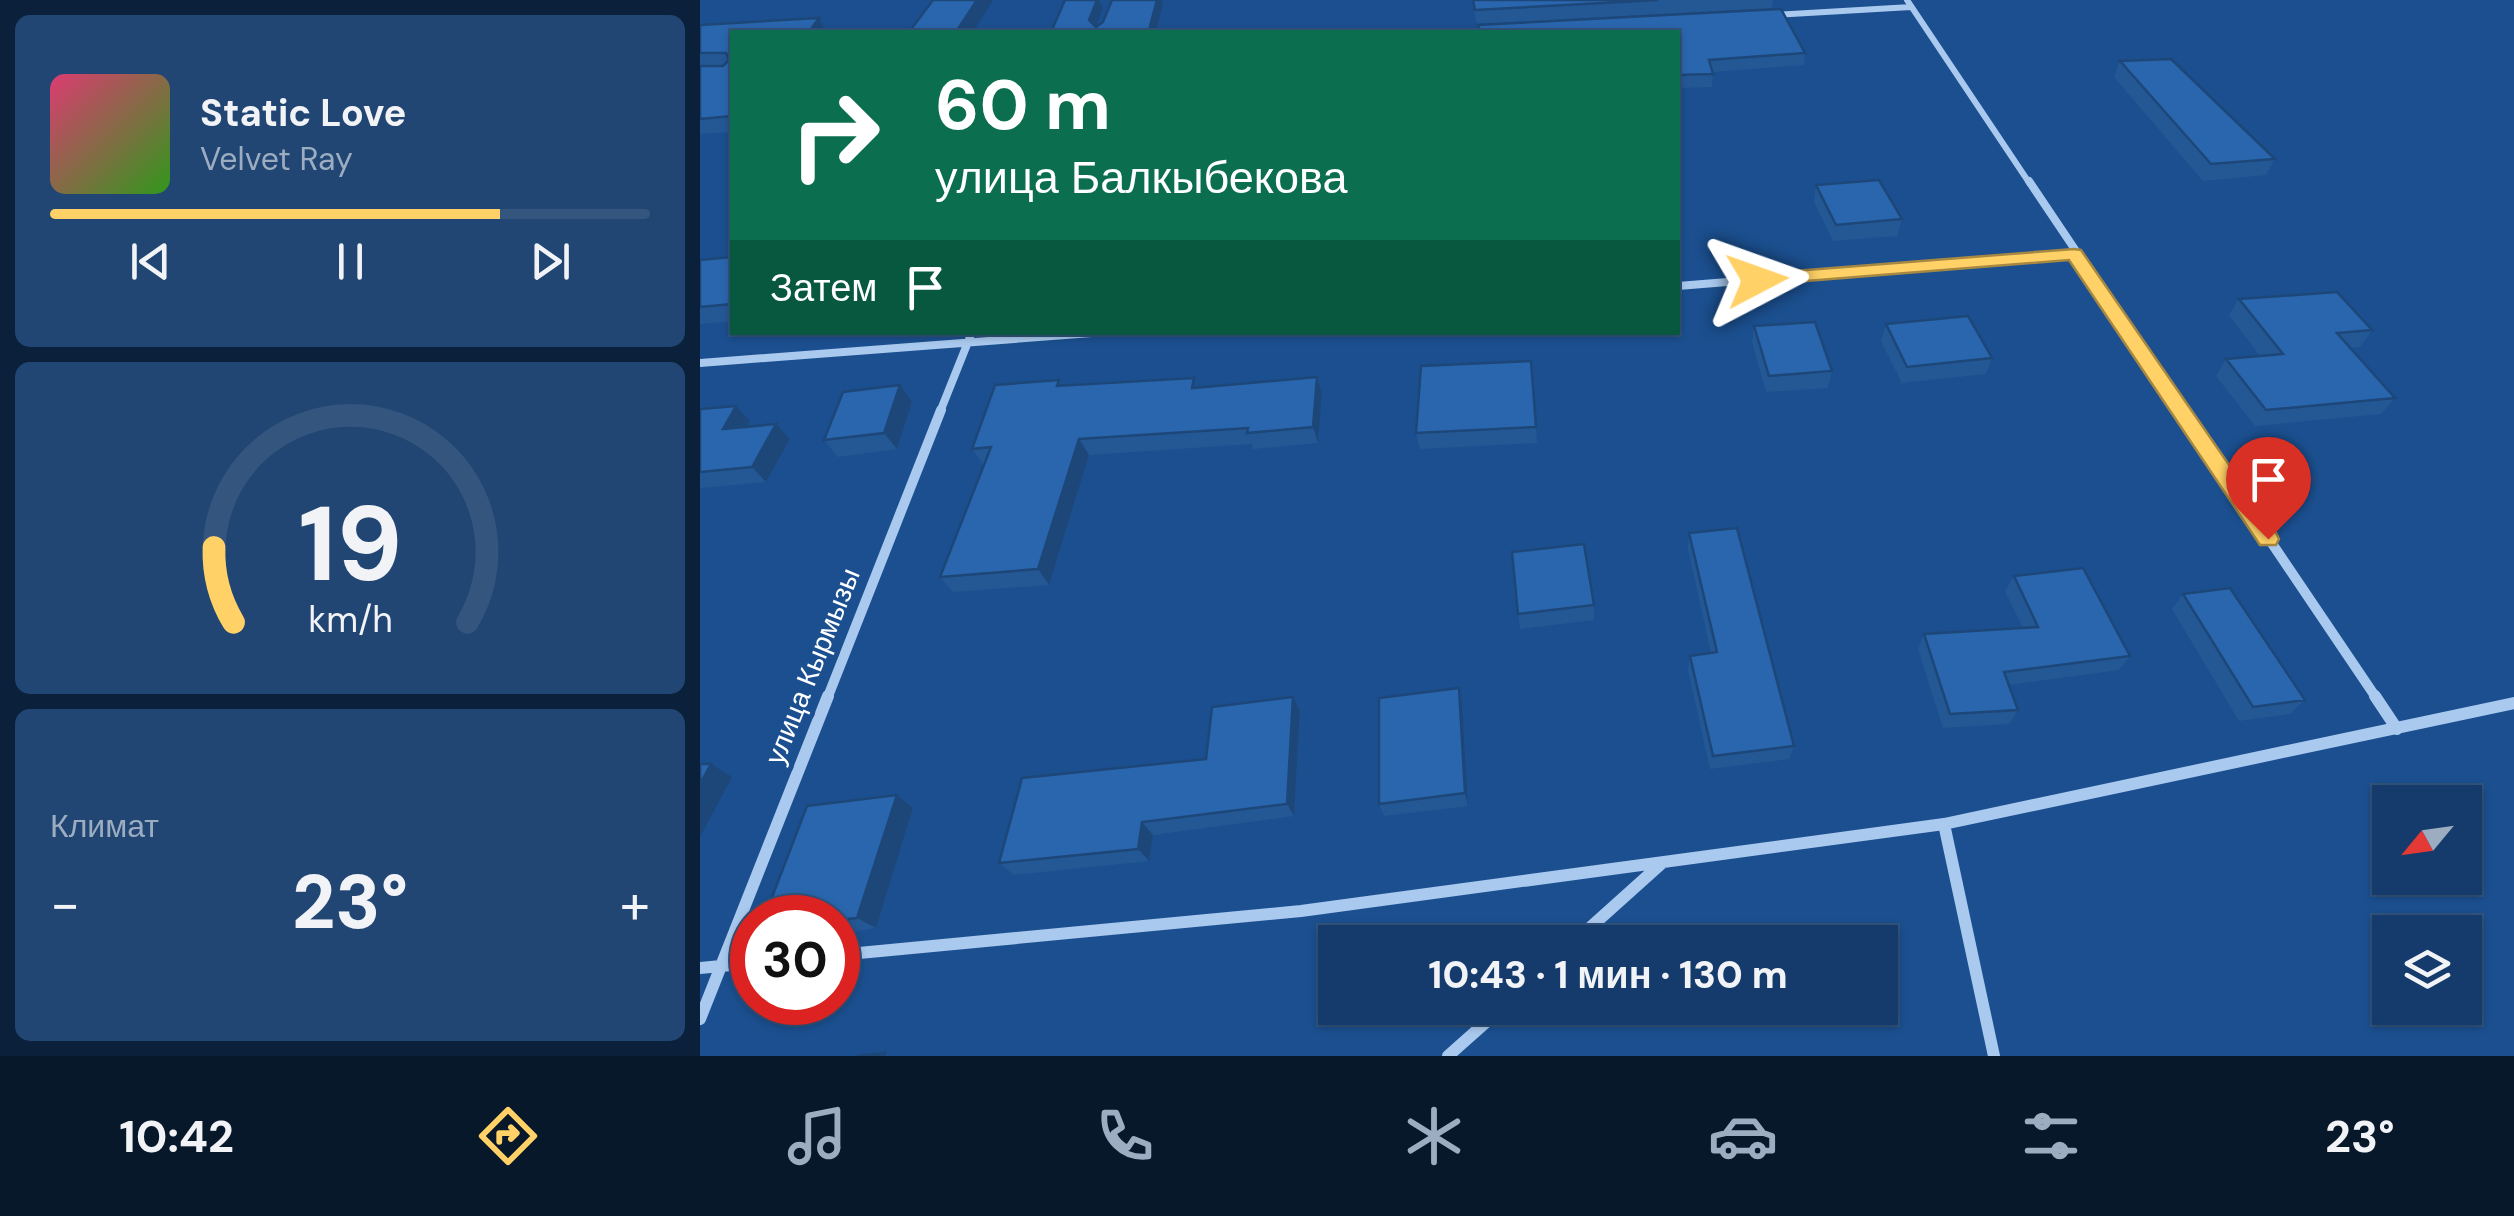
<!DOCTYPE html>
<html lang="ru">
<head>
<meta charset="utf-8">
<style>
	body { margin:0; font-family:"DM Sans",sans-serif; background:#214673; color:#f1f3f6; height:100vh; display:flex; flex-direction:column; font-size:38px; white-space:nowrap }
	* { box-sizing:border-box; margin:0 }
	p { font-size:32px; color:#9dadc1 }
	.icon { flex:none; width:55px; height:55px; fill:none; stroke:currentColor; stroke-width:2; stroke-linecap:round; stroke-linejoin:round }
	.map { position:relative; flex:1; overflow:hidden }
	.sheet { display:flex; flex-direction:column; gap:15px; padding:15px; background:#0b203b; width:700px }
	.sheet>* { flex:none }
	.guide { position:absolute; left:30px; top:30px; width:950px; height:305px; border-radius:0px; box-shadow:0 2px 8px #0004,0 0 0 2px #33557e; background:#0b6e4f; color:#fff; overflow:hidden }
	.needle { width:65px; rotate:241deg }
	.buttons { position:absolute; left:1672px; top:785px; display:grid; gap:20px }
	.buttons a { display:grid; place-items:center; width:110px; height:110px; border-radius:0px; background:#143b6b; box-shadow:0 2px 8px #0004,0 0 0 2px #33557e; font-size:50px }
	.speed { position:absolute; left:30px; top:895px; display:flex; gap:20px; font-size:50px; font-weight:700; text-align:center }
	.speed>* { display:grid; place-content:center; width:130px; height:130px; border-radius:50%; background:#143b6b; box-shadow:0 2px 8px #0004,0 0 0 2px #33557e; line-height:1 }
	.speed .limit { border:15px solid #d22; background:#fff; color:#111 }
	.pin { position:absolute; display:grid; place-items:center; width:85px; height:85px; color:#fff; margin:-102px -42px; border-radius:50% 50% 50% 0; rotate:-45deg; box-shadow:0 0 10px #0007 }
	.pin .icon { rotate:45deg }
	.me { position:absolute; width:110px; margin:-55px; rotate:86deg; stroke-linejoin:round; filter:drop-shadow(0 0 8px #0008) }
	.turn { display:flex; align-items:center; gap:35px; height:210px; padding:0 40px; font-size:45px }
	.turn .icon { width:130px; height:130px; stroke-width:2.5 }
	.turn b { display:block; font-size:70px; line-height:85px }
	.then { display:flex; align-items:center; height:95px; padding:0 40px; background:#0003; gap:20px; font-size:38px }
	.big { font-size:75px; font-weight:800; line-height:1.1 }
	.sheet .tile { flex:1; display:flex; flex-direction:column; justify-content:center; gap:15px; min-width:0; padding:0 35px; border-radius:15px; background:#214673 }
	.sheet .dial { align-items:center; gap:0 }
	.dial svg { height:260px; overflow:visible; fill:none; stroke:#33557e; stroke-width:7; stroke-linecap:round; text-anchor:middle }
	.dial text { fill:#f1f3f6; stroke:none }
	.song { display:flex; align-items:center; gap:30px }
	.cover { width:120px; height:120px; border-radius:15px; background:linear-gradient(135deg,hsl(340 70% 55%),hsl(110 70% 35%)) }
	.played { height:10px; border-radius:5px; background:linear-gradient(90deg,#ffd166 75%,#33557e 75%) }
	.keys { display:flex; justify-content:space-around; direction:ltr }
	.heat { display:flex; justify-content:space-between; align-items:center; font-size:55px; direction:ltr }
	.trip { position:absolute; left:618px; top:925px; width:580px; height:100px; border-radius:0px; background:#143b6b; box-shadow:0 2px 8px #0004,0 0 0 2px #33557e; font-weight:800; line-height:100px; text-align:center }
	.tabs { display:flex; height:160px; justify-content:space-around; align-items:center; background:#08182b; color:#9dadc1 }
	.tabs .icon { width:70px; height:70px }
	.tabs .current { color:#ffd166 }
	.tabs b { font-size:45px; color:#f1f3f6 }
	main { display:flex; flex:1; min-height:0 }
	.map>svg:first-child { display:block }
</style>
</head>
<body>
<main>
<section class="sheet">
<div class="tile">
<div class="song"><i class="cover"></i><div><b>Static Love</b><p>Velvet Ray</p></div></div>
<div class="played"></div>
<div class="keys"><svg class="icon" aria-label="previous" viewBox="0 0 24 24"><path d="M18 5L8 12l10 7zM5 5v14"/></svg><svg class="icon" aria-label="pause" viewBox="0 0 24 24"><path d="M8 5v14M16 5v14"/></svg><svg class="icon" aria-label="next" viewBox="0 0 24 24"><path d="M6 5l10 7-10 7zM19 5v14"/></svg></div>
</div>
<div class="tile dial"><svg viewBox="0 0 100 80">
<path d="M14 69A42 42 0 1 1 86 69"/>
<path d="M14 69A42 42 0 0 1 8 46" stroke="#ffd166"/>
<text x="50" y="56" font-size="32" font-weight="700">19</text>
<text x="50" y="72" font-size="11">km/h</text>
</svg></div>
<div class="tile"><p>Климат</p>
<div class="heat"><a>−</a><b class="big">23°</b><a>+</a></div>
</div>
</section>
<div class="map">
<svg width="1814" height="1056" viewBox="0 0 1814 1056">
	<rect width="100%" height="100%" fill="#1b4f8f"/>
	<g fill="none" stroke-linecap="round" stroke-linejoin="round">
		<!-- street-far3 -->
		<path stroke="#a9c9ee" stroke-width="6" d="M 1207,0 L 1330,184
			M 1073,15 L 1211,7
			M 759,32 L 791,31"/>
		<!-- street-far2 -->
		<path stroke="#a9c9ee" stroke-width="8" d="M 1329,181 L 1484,412
			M 978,286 L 1375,254
			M 0,363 L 405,332
			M 240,412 L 272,332"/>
		<!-- street-far1 -->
		<path stroke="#a9c9ee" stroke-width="10" d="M 1482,410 L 1677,699
			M 127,699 L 241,410"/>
		<!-- street -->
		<path stroke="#a9c9ee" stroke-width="12" d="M 1675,696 L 1697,729
			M 1244,824 L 1294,1056
			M 874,942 L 962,863
			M 138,955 L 601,911 L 1244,824 L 1814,703
			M 0,968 L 52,963
			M 0,1019 L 128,696
			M 748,1056 L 802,1008"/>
	</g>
	<!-- wall -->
	<path fill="#245895" d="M 772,0 L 1073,0 L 1072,8 L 777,24 Z
		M 463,4 L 456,32 L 351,32 L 403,8 L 396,26 L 403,22 Z
		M 1081,9 L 1105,53 L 1104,65 L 1013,72 L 1012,87 L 978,88 L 978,32 L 779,32 L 778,25 Z
		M 0,25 L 127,32 L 32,32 L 32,132 L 0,134 Z
		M 1420,61 L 1575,159 L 1566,175 L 1503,181 L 1414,77 Z
		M 1116,185 L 1202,219 L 1197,236 L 1133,241 L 1114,202 Z
		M 32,257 L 32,321 L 0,324 L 0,260 Z
		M 1539,299 L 1672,330 L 1660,347 L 1650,348 L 1695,398 L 1681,414 L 1555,426 L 1516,376 L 1526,359 L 1560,356 L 1529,315 Z
		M 1186,324 L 1292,358 L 1286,374 L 1202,383 L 1181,341 Z
		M 1054,326 L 1132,371 L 1128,388 L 1066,392 L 1052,342 Z
		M 831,361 L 837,443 L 720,449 L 716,433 Z
		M 362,385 L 498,387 L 622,394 L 618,443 L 553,449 L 552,444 L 389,455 L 349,585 L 253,592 L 240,577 L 284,465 L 272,449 Z
		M 212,402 L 197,449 L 138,457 L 124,440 Z
		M 0,409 L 50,421 L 47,427 L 90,439 L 66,482 L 0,488 Z
		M 989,533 L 1094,746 L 1089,759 L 1010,769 L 988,670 L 990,656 L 1011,653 L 988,549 Z
		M 1314,576 L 1430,656 L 1419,670 L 1308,685 L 1318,710 L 1309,724 L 1243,728 L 1218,649 L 1224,634 L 1323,628 L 1305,591 Z
		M 1483,594 L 1605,700 L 1590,714 L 1539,721 L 1472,609 Z
		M 894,605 L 894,620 L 820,629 L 818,614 Z
		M 593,697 L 600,711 L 594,816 L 453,835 L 449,861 L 314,875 L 299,863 L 506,759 Z
		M 762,702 L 768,806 L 684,816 L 679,804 Z
		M 213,808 L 176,928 L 138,934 L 138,918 Z"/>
	<!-- shaded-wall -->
	<path fill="#1d4779" d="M 277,0 L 293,0 L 273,32 L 256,32 Z
		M 397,0 L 399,0 L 403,8 L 394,32 L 389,20 Z
		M 457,0 L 462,0 L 463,4 L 456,32 L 450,32 L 449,30 Z
		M 119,18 L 126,32 L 109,32 Z
		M 617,377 L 622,394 L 618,443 L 613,427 Z
		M 200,385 L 212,402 L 197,449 L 184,433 Z
		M 36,406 L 50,421 L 38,444 L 23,429 Z
		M 76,424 L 90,439 L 66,482 L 52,467 Z
		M 379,439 L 389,455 L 349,585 L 338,569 Z
		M 759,688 L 762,702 L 768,806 L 765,793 Z
		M 593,697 L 600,711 L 594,816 L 587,804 Z
		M 11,764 L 32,777 L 0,837 L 0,784 Z
		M 197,795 L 213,808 L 176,928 L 157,918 Z
		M 442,822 L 453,835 L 449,861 L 438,849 Z"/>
	<!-- building -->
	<path fill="#2a66ad" stroke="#1d4779" stroke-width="2.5" d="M 233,0 L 277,0 L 256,32 L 209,32 Z
		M 365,0 L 397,0 L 389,20 L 396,27 L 403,22 L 412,0 L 457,0 L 449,30 L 404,32 L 351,32 Z
		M 773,0 L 958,0 L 775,10 Z
		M 1081,9 L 1105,53 L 1009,60 L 1013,74 L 978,75 L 978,32 L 780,32 L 778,25 Z
		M 119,18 L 109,32 L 32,32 L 32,116 L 0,119 L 0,66 L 23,66 L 29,60 L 26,53 L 0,53 L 0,25 Z
		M 1471,59 L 1575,159 L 1511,164 L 1420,61 Z
		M 1179,180 L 1202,219 L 1136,225 L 1116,185 Z
		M 32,257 L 32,304 L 0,307 L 0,260 Z
		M 1637,292 L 1672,330 L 1637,333 L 1695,398 L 1566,410 L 1526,359 L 1583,354 L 1539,299 Z
		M 1268,316 L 1292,358 L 1207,367 L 1186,324 Z
		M 1115,322 L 1132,371 L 1069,376 L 1054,326 Z
		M 831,361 L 836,427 L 716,433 L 721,366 Z
		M 617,377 L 613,427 L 547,433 L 548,428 L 379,439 L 338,569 L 240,577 L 291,447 L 272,449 L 295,385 L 359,380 L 357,386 L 494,378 L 492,388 Z
		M 200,385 L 184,433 L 124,440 L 143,392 Z
		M 36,406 L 23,429 L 76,424 L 52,467 L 0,472 L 0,409 Z
		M 1037,528 L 1094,746 L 1013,756 L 990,656 L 1017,652 L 989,533 Z
		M 884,544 L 894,605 L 818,614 L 812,552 Z
		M 1383,568 L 1430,656 L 1304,672 L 1318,710 L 1250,714 L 1224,634 L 1338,627 L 1314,576 Z
		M 1530,588 L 1605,700 L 1553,707 L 1483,594 Z
		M 759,688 L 765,793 L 679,804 L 679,698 Z
		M 593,697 L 587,804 L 442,822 L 438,849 L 299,863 L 322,778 L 506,759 L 512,707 Z
		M 0,764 L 11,764 L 0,784 Z
		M 197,795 L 157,918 L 138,920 L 138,918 L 64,918 L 107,806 Z
		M 185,1053 L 184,1056 L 157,1056 Z"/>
	<!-- route -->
	<path fill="#ffd166" stroke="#a68842" stroke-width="2.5" d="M 1374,249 L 1381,250 L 1576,533 L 1579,539 L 1576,545 L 1560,545 L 1369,260 L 1057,285 L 1048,280 L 1057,274 Z"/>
	<g text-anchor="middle" stroke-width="10" stroke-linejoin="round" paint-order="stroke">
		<!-- street labels -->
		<g font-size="28" fill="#fff" stroke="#1b4f8f">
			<text transform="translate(112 666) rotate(-68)" y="10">улица Кырмызы</text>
		</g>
	</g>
</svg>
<div class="buttons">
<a><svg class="needle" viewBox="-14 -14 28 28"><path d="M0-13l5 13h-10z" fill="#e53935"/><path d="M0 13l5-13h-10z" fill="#9dadc1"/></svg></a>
<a><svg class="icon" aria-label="layers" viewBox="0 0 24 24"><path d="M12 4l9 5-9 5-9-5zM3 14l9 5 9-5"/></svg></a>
</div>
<div class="speed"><div class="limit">30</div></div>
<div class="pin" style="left:1568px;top:539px;background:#d93025"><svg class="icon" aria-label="arrive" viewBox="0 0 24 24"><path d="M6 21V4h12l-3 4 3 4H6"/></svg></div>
<svg class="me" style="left:1057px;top:280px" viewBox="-20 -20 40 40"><path d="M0-17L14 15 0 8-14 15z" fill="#ffd166" stroke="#fff" stroke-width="4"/></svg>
<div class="trip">10:43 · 1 мин · 130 m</div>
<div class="guide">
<div class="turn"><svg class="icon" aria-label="right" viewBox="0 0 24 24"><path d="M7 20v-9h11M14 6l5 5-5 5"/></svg><div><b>60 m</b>улица Балкыбекова</div></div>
<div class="then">Затем<svg class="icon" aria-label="arrive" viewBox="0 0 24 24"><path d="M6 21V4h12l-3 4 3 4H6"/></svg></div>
</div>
</div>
</main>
<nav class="tabs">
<b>10:42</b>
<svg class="icon current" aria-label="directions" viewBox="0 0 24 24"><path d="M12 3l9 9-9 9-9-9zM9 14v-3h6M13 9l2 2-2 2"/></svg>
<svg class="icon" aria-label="music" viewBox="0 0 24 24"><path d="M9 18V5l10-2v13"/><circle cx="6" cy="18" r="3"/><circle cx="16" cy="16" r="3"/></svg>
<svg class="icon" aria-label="phone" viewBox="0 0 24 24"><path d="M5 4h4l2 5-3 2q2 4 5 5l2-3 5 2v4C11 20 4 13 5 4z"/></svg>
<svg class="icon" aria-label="climate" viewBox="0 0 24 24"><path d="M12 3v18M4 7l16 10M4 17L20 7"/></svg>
<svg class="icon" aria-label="car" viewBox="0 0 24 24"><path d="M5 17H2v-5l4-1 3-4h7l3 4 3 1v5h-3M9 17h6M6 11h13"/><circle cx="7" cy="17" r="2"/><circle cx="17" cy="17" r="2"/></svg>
<svg class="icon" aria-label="filters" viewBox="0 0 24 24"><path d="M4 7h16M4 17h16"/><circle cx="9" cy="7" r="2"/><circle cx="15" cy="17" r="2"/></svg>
<b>23°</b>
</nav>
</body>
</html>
